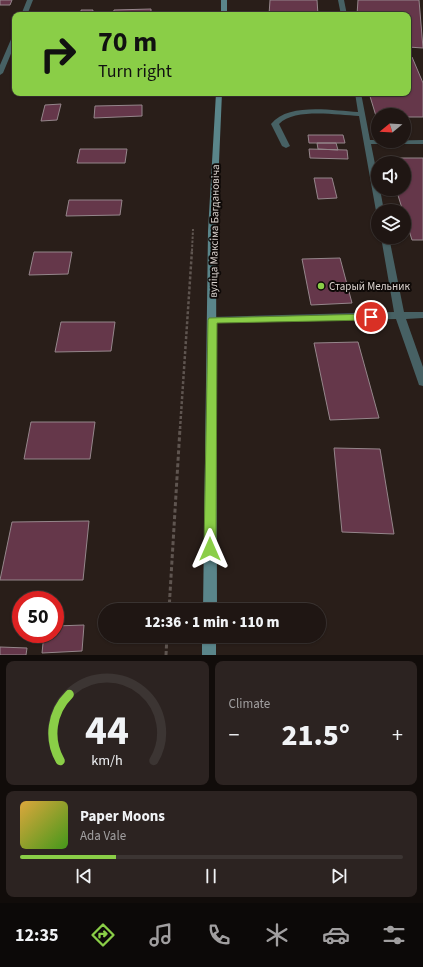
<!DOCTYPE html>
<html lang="en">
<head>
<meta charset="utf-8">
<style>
	body { margin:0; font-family:"Source Sans 3",sans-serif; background:#2c2321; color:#f1f3f6; height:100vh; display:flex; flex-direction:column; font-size:15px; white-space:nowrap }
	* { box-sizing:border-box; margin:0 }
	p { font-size:13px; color:#a19fa0 }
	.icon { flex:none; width:22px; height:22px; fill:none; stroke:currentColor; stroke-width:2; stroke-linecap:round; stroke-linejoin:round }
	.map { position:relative; height:655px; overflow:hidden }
	.details { display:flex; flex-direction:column; gap:6px; padding:6px; background:#110c0a; flex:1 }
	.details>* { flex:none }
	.guide { position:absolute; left:12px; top:12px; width:399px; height:84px; border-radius:8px; box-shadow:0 1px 3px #0004,0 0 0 1px #3c3533; background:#8ace47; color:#111; overflow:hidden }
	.needle { width:26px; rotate:252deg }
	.controls { position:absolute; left:371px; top:108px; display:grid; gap:8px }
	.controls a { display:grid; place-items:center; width:40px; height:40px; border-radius:50%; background:#1f1613; box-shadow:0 1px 3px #0004,0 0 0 1px #3c3533; font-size:20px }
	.speed { position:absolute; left:12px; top:591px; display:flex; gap:8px; font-size:20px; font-weight:700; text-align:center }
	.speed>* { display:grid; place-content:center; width:52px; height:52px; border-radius:50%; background:#1f1613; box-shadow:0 1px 3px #0004,0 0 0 1px #3c3533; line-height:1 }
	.speed .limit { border:6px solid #d22; background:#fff; color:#111 }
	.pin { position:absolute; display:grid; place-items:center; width:34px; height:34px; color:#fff; margin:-17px; border:2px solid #fff; border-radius:50%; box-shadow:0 1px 4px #0007 }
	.me { position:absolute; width:44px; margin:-22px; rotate:0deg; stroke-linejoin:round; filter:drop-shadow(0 0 3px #0008) }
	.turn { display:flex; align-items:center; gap:14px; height:84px; padding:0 20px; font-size:18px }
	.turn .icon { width:52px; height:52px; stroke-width:2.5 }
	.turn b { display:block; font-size:28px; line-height:34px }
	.big { font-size:30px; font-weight:800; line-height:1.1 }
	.details .widget { flex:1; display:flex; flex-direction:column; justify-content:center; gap:6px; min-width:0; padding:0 14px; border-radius:8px; background:#2c2321 }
	.details .dial { align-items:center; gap:0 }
	.dial svg { height:104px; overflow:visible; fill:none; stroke:#3c3533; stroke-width:7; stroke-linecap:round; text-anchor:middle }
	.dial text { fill:#f1f3f6; stroke:none }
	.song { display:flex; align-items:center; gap:12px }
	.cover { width:48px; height:48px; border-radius:6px; background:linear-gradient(135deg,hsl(40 70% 55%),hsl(100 70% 35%)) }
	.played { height:4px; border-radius:2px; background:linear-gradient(90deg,#8ace47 25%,#3c3533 25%) }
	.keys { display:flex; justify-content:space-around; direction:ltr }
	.heat { display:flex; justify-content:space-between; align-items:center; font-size:22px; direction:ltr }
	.details .tiles { flex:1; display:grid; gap:6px; grid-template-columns:1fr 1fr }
	.widget:last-child { grid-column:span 2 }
	.trip { position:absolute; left:98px; top:603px; width:228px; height:40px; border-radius:20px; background:#1f1613; box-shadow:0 1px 3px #0004,0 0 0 1px #3c3533; font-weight:800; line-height:40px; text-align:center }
	.menu { display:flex; height:64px; justify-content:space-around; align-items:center; background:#0c0908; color:#a19fa0 }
	.menu .icon { width:28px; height:28px }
	.menu .on { color:#8ace47 }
	.menu b { font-size:18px; color:#f1f3f6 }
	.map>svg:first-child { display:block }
</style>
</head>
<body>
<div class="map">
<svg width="423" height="655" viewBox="0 0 423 655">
	<rect width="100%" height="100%" fill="#291e19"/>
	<!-- building -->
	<path fill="#65374a" stroke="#95868b" d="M 0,0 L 12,0 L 10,5 L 0,5 Z
		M 270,0 L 317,0 L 318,15 L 269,15 Z
		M 358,0 L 419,0 L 423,48 L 408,47 L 408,15 L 357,15 Z
		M 151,9 L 151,15 L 113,15 L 114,10 Z
		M 81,10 L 93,10 L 92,15 L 81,15 Z
		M 408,57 L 412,57 L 423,83 L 423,117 L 404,117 L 404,115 L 378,115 L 376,116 L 369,93 L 408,93 Z
		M 61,104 L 57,120 L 41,121 L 45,105 Z
		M 142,105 L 142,116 L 94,118 L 95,106 Z
		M 308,135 L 343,135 L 345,143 L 309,143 Z
		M 317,143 L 336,143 L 338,150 L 318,149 Z
		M 80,149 L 127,149 L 125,163 L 77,163 Z
		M 309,149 L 347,150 L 348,159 L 310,158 Z
		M 387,158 L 423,158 L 423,240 L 412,240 L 396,189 L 404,189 L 404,163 L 388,163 Z
		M 314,178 L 332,178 L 337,198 L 318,199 Z
		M 69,200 L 122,200 L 120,215 L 66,216 Z
		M 34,252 L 72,252 L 68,274 L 29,275 Z
		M 340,258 L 352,303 L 311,305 L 302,259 Z
		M 61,322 L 115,322 L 111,351 L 55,352 Z
		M 358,342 L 379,418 L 330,420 L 314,343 Z
		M 31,422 L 95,422 L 90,459 L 24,459 Z
		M 334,448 L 380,449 L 394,534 L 342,532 Z
		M 89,521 L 83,580 L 0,580 L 12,522 Z
		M 84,625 L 82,651 L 42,653 L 44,634 L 55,634 L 55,626 Z
		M 0,647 L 27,648 L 26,655 L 0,655 Z"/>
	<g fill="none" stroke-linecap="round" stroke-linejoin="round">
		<!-- path-far2 -->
		<path stroke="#5f5550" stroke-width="2" stroke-dasharray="2.5 1.5" stroke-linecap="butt" d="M 192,251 L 193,229"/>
		<!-- path-far1 -->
		<path stroke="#5f5550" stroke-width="2.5" stroke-dasharray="3 2" stroke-linecap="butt" d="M 180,429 L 192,250"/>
		<!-- path -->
		<path stroke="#5f5550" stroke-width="3" stroke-dasharray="4 2.5" stroke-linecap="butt" d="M 169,610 L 180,428
			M 166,655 L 167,636"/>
		<!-- lane -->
		<path fill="#476164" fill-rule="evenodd" d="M 338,0 L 344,0 L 347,15 L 341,15 Z
			M 355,93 L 361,93 L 370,140 L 378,140 L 378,141 L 423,140 L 423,144 L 371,144 L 378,179 L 378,189 L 380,189 L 384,211 L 378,211 L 378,213 L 376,211 L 359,116 C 336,115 295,108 279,124 L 290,146 L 286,148 L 282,146 L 271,124 C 289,102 333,111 358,112 Z
			M 381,237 L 389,237 L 404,312 L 423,312 L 423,318 L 406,319 L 423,367 L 423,386 L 419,385 L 418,382 L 396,319 L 212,323 L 207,320 L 212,317 L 394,312 Z"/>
		<!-- street -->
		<path fill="#476164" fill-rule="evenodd" d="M 27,0 L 33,0 L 27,15 L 21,15 Z
			M 15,35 L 15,44 L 3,73 L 0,75 L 0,65 L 12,37 Z"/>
		<!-- secondary -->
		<path fill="#5a858a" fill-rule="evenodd" d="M 221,0 L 227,0 L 227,15 L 221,15 Z
			M 216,93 L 222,93 L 216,231 L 217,610 L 203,610 L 208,231 Z
			M 202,636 L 216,636 L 216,655 L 202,655 Z"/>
	</g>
	<!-- route -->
	<path fill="#8ace47" stroke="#5a862e" d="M 371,314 L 375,317 L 371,320 L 217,323 L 216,549 L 214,553 L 210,554 L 206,553 L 204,549 L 208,320 L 209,318 Z"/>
	<!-- markers -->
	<circle fill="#8ace47" stroke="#0e0907" stroke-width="1.5" cx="321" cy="286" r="4"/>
	<g text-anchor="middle" stroke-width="4" stroke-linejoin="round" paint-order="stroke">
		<!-- street labels -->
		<g font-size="11" fill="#dcd4d0" stroke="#0e0907">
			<text transform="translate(214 231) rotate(-89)" y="4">вуліца Максіма Багдановіча</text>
		</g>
		<!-- poi labels -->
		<g font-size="11" fill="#dcd4d0" stroke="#0e0907" text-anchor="start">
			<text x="329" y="290">Старый Мельник</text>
		</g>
	</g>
</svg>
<div class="controls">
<a><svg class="needle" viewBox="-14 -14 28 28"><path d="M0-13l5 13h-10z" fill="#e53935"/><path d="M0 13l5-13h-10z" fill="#a19fa0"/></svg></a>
<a><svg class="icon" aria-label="sound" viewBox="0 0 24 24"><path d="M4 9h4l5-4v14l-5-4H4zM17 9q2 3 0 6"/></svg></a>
<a><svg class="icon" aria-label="layers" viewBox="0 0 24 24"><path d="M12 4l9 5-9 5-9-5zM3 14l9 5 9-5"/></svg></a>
</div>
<div class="speed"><div class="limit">50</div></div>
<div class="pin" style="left:371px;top:317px;background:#d93025"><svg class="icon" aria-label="arrive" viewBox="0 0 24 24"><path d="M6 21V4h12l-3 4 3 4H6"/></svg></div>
<svg class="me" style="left:210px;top:549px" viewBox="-20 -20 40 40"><path d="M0-17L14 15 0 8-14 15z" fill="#8ace47" stroke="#fff" stroke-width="4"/></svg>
<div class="trip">12:36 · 1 min · 110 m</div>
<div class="guide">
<div class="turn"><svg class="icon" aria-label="right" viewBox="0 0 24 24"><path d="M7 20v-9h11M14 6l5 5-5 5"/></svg><div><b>70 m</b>Turn right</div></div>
</div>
</div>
<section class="details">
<div class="tiles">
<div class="widget dial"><svg viewBox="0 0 100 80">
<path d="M14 69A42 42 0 1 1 86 69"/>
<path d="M14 69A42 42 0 0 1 21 18" stroke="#8ace47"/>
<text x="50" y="56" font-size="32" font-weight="700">44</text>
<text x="50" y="72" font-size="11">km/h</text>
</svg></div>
<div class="widget"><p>Climate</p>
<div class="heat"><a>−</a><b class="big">21.5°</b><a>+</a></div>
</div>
<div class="widget">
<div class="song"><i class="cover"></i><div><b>Paper Moons</b><p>Ada Vale</p></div></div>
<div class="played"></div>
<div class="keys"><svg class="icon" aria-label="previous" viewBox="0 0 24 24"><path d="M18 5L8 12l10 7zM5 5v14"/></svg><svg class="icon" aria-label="pause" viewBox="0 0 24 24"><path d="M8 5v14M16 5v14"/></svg><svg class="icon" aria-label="next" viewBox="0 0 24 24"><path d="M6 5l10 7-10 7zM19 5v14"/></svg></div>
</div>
</div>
</section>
<nav class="menu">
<b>12:35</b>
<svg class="icon on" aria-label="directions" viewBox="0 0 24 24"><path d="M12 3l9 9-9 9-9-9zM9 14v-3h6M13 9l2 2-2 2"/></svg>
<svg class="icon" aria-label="music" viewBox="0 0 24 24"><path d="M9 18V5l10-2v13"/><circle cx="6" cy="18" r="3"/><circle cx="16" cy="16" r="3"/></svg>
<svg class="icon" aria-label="phone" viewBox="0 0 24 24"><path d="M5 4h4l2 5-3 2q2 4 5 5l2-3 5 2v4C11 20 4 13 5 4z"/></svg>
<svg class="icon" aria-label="climate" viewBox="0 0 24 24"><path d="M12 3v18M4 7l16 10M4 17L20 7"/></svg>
<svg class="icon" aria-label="car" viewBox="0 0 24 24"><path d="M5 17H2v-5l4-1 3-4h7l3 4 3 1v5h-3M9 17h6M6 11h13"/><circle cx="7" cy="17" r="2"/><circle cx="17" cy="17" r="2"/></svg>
<svg class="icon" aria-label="filters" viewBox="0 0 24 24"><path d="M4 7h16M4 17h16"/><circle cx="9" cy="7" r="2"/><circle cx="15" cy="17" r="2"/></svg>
</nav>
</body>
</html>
